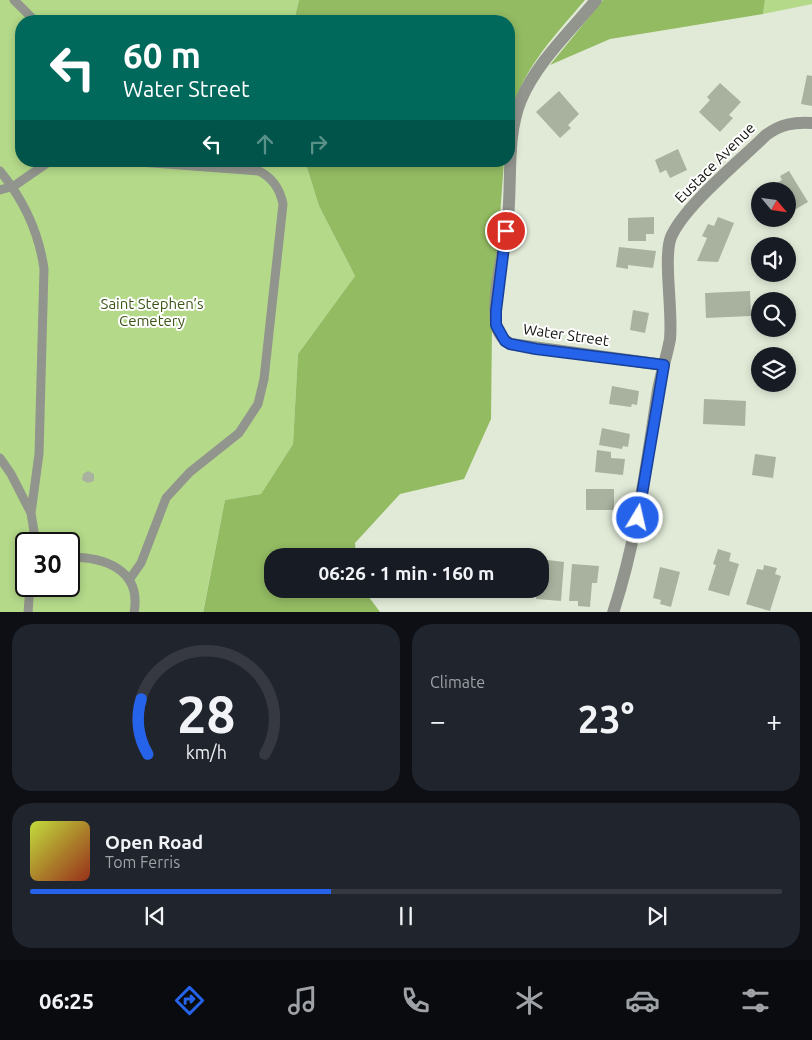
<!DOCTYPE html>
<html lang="en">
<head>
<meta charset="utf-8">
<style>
	body { margin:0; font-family:Ubuntu,sans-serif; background:#20242c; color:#f1f3f6; height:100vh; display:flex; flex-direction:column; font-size:19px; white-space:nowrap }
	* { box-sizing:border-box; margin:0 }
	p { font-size:16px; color:#9ea1a6 }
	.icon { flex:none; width:28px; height:28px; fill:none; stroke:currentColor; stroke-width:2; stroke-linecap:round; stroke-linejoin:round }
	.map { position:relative; height:612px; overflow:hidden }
	.details { display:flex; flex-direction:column; gap:12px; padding:12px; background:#0d0f14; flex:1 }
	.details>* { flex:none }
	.top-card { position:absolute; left:15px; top:15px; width:500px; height:152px; border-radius:20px; box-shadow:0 2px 8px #0003; background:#00695c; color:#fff; overflow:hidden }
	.needle { width:32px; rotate:119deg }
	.tools { position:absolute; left:751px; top:182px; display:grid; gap:10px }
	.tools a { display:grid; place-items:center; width:45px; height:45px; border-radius:50%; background:#171b24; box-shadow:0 2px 8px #0003; font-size:25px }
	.speed { position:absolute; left:15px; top:532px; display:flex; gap:10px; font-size:25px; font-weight:700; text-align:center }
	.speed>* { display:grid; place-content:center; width:65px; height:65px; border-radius:50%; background:#171b24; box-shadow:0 2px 8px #0003; line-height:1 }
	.speed .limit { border:2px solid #111; border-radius:8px; background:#fff; color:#111 }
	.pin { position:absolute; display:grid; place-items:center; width:42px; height:42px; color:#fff; margin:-21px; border:2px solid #fff; border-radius:50%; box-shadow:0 1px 5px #0007 }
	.me { position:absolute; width:55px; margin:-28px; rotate:9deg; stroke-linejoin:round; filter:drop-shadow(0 0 4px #0008) }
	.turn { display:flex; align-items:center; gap:18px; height:105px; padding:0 25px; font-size:22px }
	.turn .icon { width:65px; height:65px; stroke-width:2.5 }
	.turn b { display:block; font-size:35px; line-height:42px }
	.lanes { display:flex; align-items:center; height:48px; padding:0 25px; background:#0003; justify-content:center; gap:25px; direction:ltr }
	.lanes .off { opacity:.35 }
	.big { font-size:38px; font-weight:700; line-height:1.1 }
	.details .widget { flex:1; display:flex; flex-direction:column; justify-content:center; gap:8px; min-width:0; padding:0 18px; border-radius:20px; background:#20242c }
	.details .dial { align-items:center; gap:0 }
	.dial svg { height:130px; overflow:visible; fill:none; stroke:#363941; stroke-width:7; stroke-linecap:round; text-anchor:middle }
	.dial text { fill:#f1f3f6; stroke:none }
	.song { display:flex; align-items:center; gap:15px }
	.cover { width:60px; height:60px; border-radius:8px; background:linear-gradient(135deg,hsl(70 70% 55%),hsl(10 70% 35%)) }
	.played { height:5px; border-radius:2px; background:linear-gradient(90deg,#2563eb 40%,#363941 40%) }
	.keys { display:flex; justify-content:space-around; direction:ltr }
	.heat { display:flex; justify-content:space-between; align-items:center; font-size:28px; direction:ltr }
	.details .tiles { flex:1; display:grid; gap:12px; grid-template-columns:1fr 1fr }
	.widget:last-child { grid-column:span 2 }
	.trip { position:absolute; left:264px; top:548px; width:285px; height:50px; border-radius:20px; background:#171b24; box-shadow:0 2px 8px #0003; font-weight:700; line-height:50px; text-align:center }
	.tabs { display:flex; height:80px; justify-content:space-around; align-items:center; background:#090b0e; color:#9ea1a6 }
	.tabs .icon { width:35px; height:35px }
	.tabs .on { color:#2563eb }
	.tabs b { font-size:22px; color:#f1f3f6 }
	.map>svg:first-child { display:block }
</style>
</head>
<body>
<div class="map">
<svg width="812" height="613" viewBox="0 0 812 613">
	<rect width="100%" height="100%" fill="#e1ead7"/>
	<!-- green -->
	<path fill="#b4d989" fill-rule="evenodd" d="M 0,0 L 299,0 L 294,21 L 21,21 L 21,161 L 305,161 L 319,206 L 355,276 L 298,354 L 293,444 L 261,494 L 225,500 L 203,612 L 0,612 ZM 26,544 L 69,544 L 69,586 L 26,586 Z
		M 765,0 L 812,0 L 812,4 L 763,14 Z"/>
	<!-- forest -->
	<path fill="#93bb62" d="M 299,0 L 585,0 C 553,38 516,75 509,126 L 509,21 L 294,21 Z
		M 603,0 L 765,0 L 763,14 L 610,39 L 550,65 Z
		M 305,161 L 504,161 L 492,328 L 491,419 L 464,479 L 400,494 L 355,543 L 356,556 L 272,556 L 272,589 L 363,589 L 380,612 L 203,613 L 225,500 L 261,494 L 293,444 L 298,354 L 355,276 L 319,206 Z"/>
	<!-- building -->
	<path fill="#a9b29f" d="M 807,75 L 812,76 L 812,106 L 801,104 Z
		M 720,83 L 741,102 L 729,115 L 733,118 L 720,132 L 699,112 L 710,100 L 707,97 Z
		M 559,91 L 579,114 L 568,125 L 571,128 L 560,138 L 536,112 Z
		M 678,149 L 687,170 L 670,178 L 666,170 L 660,173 L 655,160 Z
		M 789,171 L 808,202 L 796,209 L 792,203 L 788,206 L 788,191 L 773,191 L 770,187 L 782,180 L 780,176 Z
		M 654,217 L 654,234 L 646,234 L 646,241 L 628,241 L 628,218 Z
		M 718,217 L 734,223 L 718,262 L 697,261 L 707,238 L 702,236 L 708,224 L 714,226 Z
		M 619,247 L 656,251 L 653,268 L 628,265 L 628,269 L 616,267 Z
		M 750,291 L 751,316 L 706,318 L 705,293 Z
		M 633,310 L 649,313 L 645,333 L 630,330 Z
		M 612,386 L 639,391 L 637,405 L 632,404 L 631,407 L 609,404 Z
		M 704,399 L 746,401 L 745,426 L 703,424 Z
		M 602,428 L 630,434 L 628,447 L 623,446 L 622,449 L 599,445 Z
		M 597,450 L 611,452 L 611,458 L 625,459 L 623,475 L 595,472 Z
		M 755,454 L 776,457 L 773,478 L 752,475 Z
		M 88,471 L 94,474 L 94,481 L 88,483 L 82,480 L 83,474 Z
		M 586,489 L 614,489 L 614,510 L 586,510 Z
		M 718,549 L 731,553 L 729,561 L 739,564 L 729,596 L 708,590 L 716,565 L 713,564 Z
		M 540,559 L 564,562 L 561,601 L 536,599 L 537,589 L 540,589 Z
		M 572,564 L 599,566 L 597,583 L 592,583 L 590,607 L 578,606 L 578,601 L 569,601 Z
		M 764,565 L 777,568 L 775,574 L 781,576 L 770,611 L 746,604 L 757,569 L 763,570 Z
		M 660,567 L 680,572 L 671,607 L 660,604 L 661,600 L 653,598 Z
		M 431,589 L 448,589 L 448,593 L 431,593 Z"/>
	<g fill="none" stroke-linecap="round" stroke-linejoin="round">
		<!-- service -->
		<path stroke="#91958d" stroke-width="9" d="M 14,0 L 35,21
			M 126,161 L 259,171 C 273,178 280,189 283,204 L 264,379 L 258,404 L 239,433 L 190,472 L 166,498 L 141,563 L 129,580
			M 0,171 C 23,199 39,233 44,269 L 39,454 L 31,513
			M 0,190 L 14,186 L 50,161
			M 0,458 L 11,474 L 31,513 L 36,544
			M 69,557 C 104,557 142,569 134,613
			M 28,613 L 30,586"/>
		<!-- minor -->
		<path stroke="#91958d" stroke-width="12" d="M 596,0 C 570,32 537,62 521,100 C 506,137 512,178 508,217 C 505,251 492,288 496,323 C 497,332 503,340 511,344 L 664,365
			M 613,613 C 637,540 646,466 658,390 C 661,373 667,356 670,339 C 673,312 663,257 671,237 C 685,205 740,161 766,135 C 781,124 794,122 812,123"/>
	</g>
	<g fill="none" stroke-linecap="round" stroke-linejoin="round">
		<!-- route casing -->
		<g stroke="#184099" stroke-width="12">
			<path id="route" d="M 506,231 L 496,311 L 496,325 L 505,341 L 510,344 L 536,349 L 664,365 L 638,518"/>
		</g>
		<!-- route -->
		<use href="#route" stroke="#2563eb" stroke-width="9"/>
	</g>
	<g text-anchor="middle" stroke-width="4" stroke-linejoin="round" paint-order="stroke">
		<!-- street labels -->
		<g font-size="15" fill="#12150e" stroke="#fff">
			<text transform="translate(715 163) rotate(-45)" y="5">Eustace Avenue</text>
			<text transform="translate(566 335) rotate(8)" y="5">Water Street</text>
		</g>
		<!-- park labels -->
		<g font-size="15" fill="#3c5517" stroke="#fff">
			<text x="152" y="309">Saint Stephen’s<tspan x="152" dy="17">Cemetery</tspan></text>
		</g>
	</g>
</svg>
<div class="tools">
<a><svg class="needle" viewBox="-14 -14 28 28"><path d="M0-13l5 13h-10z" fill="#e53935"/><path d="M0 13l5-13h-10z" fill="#9ea1a6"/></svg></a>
<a><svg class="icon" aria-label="sound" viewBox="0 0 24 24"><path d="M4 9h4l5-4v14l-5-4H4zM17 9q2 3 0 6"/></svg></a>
<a><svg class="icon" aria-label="search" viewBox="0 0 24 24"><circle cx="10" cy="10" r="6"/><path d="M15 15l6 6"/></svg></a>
<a><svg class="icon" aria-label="layers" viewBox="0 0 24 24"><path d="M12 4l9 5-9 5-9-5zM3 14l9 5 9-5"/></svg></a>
</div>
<div class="speed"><div class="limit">30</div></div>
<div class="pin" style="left:506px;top:231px;background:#d93025"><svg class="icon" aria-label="arrive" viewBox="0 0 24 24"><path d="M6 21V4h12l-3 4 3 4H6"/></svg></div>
<svg class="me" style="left:638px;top:518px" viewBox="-20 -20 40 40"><circle r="17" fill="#2563eb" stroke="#fff" stroke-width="3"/><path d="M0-11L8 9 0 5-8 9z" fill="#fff"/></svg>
<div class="trip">06:26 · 1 min · 160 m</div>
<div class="top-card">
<div class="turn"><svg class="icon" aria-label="left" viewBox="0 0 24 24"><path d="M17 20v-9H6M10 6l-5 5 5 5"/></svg><div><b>60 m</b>Water Street</div></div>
<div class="lanes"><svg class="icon" aria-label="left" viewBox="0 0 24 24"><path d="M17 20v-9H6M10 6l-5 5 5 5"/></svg><svg class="icon off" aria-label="ahead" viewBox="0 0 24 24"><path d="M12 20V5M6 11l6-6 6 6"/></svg><svg class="icon off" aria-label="right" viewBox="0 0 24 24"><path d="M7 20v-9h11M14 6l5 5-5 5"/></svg></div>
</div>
</div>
<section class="details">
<div class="tiles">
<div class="widget dial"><svg viewBox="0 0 100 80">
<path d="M14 69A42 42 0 1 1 86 69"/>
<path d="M14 69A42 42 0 0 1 10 35" stroke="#2563eb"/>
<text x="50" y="56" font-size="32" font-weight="700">28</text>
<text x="50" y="72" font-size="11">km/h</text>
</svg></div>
<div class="widget"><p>Climate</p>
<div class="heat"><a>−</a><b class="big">23°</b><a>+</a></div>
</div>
<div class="widget">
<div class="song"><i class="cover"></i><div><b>Open Road</b><p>Tom Ferris</p></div></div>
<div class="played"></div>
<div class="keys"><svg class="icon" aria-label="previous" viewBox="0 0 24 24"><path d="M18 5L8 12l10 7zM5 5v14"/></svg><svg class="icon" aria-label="pause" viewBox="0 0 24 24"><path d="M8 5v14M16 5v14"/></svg><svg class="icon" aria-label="next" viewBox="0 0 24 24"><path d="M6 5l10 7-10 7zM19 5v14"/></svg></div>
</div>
</div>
</section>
<nav class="tabs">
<b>06:25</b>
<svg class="icon on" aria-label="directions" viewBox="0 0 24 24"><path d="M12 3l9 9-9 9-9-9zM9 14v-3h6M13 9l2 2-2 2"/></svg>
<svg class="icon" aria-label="music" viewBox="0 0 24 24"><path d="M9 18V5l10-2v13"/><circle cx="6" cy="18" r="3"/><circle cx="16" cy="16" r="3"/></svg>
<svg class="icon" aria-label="phone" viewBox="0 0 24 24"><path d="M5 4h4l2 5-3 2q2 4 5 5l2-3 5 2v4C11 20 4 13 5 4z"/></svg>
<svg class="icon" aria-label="climate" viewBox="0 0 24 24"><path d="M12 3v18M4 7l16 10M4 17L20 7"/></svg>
<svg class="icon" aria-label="car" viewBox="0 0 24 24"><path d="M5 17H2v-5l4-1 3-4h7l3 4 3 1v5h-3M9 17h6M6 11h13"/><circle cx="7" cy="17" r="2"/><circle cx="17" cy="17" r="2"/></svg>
<svg class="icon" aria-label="filters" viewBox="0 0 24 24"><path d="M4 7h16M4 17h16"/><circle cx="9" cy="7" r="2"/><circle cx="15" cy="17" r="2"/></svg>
</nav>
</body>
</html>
